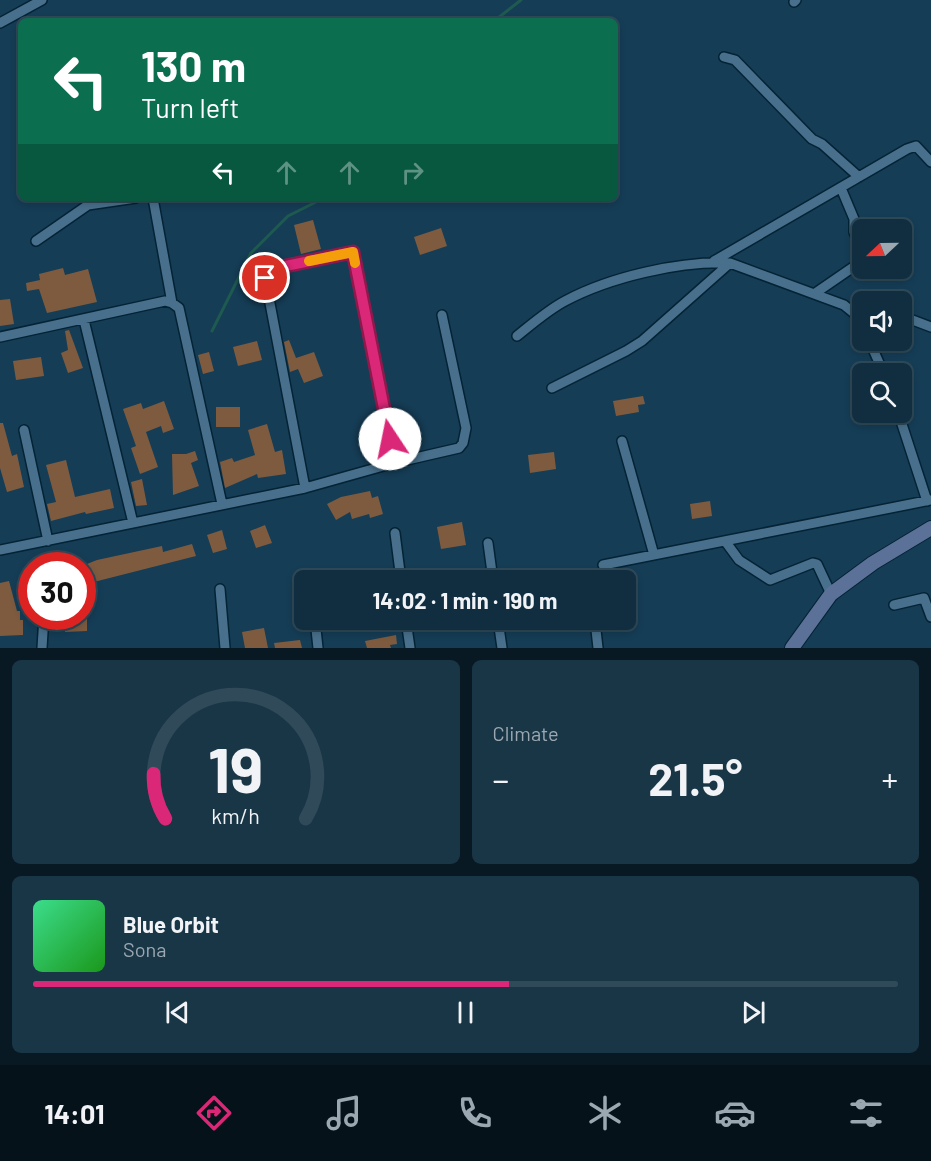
<!DOCTYPE html>
<html lang="en">
<head>
<meta charset="utf-8">
<style>
	body { margin:0; font-family:Barlow,sans-serif; background:#193647; color:#f1f3f6; height:100vh; display:flex; flex-direction:column; font-size:22px; white-space:nowrap }
	* { box-sizing:border-box; margin:0 }
	p { font-size:20px; color:#9ca8b1 }
	.icon { flex:none; width:33px; height:33px; fill:none; stroke:currentColor; stroke-width:2; stroke-linecap:round; stroke-linejoin:round }
	.map { position:relative; height:648px; overflow:hidden }
	.drawer { display:flex; flex-direction:column; gap:12px; padding:12px; background:#091923; flex:1 }
	.drawer>* { flex:none }
	.hud { position:absolute; left:18px; top:18px; width:600px; height:183px; border-radius:9px; box-shadow:0 3px 9px #0003,0 0 0 2px #304a59; background:#0b6e4f; color:#fff; overflow:hidden }
	.needle { width:39px; rotate:248deg }
	.buttons { position:absolute; left:852px; top:219px; display:grid; gap:12px }
	.buttons a { display:grid; place-items:center; width:60px; height:60px; border-radius:9px; background:#102e40; box-shadow:0 3px 9px #0003,0 0 0 2px #304a59; font-size:30px }
	.speed { position:absolute; left:18px; top:552px; display:flex; gap:12px; font-size:30px; font-weight:700; text-align:center }
	.speed>* { display:grid; place-content:center; width:78px; height:78px; border-radius:50%; background:#102e40; box-shadow:0 3px 9px #0003,0 0 0 2px #304a59; line-height:1 }
	.speed .limit { border:9px solid #d22; background:#fff; color:#111 }
	.pin { position:absolute; display:grid; place-items:center; width:51px; height:51px; color:#fff; margin:-26px; border:3px solid #fff; border-radius:50%; box-shadow:0 2px 6px #0007 }
	.me { position:absolute; width:66px; margin:-33px; rotate:349deg; stroke-linejoin:round; filter:drop-shadow(0 0 4px #0008) }
	.turn { display:flex; align-items:center; gap:21px; height:126px; padding:0 24px; font-size:27px }
	.turn .icon { width:78px; height:78px; stroke-width:2.5 }
	.turn b { display:block; font-size:42px; line-height:51px }
	.lanes { display:flex; align-items:center; height:57px; padding:0 24px; background:#0003; justify-content:center; gap:30px; direction:ltr }
	.lanes .off { opacity:.35 }
	.big { font-size:45px; font-weight:700; line-height:1.1 }
	.drawer .card { flex:1; display:flex; flex-direction:column; justify-content:center; gap:9px; min-width:0; padding:0 21px; border-radius:9px; background:#193647 }
	.drawer .dial { align-items:center; gap:0 }
	.dial svg { height:156px; overflow:visible; fill:none; stroke:#304a59; stroke-width:7; stroke-linecap:round; text-anchor:middle }
	.dial text { fill:#f1f3f6; stroke:none }
	.song { display:flex; align-items:center; gap:18px }
	.cover { width:72px; height:72px; border-radius:9px; background:linear-gradient(135deg,hsl(150 70% 55%),hsl(120 70% 35%)) }
	.played { height:6px; border-radius:3px; background:linear-gradient(90deg,#db2777 55%,#304a59 55%) }
	.keys { display:flex; justify-content:space-around; direction:ltr }
	.heat { display:flex; justify-content:space-between; align-items:center; font-size:33px; direction:ltr }
	.drawer .tiles { flex:1; display:grid; gap:12px; grid-template-columns:1fr 1fr }
	.card:last-child { grid-column:span 2 }
	.trip { position:absolute; left:294px; top:570px; width:342px; height:60px; border-radius:9px; background:#102e40; box-shadow:0 3px 9px #0003,0 0 0 2px #304a59; font-weight:700; line-height:60px; text-align:center }
	.tabs { display:flex; height:96px; justify-content:space-around; align-items:center; background:#06121a; color:#9ca8b1 }
	.tabs .icon { width:42px; height:42px }
	.tabs .active { color:#db2777 }
	.tabs b { font-size:27px; color:#f1f3f6 }
	.map>svg:first-child { display:block }
</style>
</head>
<body>
<div class="map">
<svg width="931" height="648" viewBox="0 0 931 648">
	<rect width="100%" height="100%" fill="#153d56"/>
	<g fill="none" stroke-linecap="round" stroke-linejoin="round">
		<!-- stream -->
		<path stroke="#1e5a4f" stroke-width="3" d="M 494,21 L 521,0
			M 212,331 L 251,253 L 288,216 L 324,198"/>
	</g>
	<!-- building -->
	<path fill="#7e5b3f" d="M 313,220 L 321,249 L 301,254 L 294,225 Z
		M 441,228 L 447,246 L 420,255 L 414,237 Z
		M 63,268 L 65,275 L 88,269 L 97,302 L 47,313 L 39,289 L 27,291 L 26,283 L 40,280 L 39,274 Z
		M 10,299 L 14,324 L 0,326 L 0,300 Z
		M 69,330 L 83,368 L 68,373 L 61,353 L 68,350 L 65,331 Z
		M 289,340 L 296,358 L 314,352 L 323,376 L 304,383 L 298,369 L 290,372 L 284,342 Z
		M 257,341 L 262,360 L 238,366 L 233,347 Z
		M 209,352 L 214,371 L 203,374 L 198,355 Z
		M 41,357 L 44,376 L 16,380 L 13,361 Z
		M 643,396 L 645,404 L 638,405 L 639,412 L 616,416 L 613,401 Z
		M 164,401 L 174,429 L 163,433 L 161,426 L 146,432 L 158,467 L 140,474 L 131,448 L 136,446 L 123,409 L 141,403 L 143,409 Z
		M 216,407 L 240,407 L 240,427 L 216,427 Z
		M 0,423 L 3,423 L 12,456 L 17,454 L 24,487 L 7,492 L 0,468 Z
		M 267,424 L 275,452 L 282,450 L 286,474 L 258,478 L 257,474 L 225,488 L 220,462 L 232,458 L 234,462 L 255,455 L 248,430 Z
		M 195,451 L 198,460 L 191,463 L 199,486 L 173,495 L 172,454 L 186,454 Z
		M 554,452 L 556,469 L 530,473 L 528,455 Z
		M 66,460 L 75,497 L 110,489 L 114,508 L 86,514 L 85,512 L 51,521 L 47,504 L 56,502 L 46,465 Z
		M 142,479 L 147,505 L 136,506 L 131,482 Z
		M 370,491 L 372,498 L 378,496 L 383,514 L 370,518 L 369,514 L 352,519 L 350,512 L 336,520 L 327,504 L 341,497 Z
		M 710,501 L 712,516 L 692,519 L 690,504 Z
		M 462,522 L 466,545 L 441,549 L 437,527 Z
		M 265,525 L 272,543 L 256,548 L 250,531 Z
		M 222,530 L 227,549 L 213,553 L 207,535 Z
		M 192,544 L 196,556 L 82,585 L 82,566 L 97,560 L 162,546 L 163,552 Z
		M 9,581 L 17,611 L 20,611 L 20,620 L 23,620 L 23,635 L 0,636 L 0,583 Z
		M 64,616 L 87,616 L 87,631 L 65,632 Z
		M 264,628 L 268,648 L 245,648 L 242,632 Z
		M 396,635 L 397,644 L 390,645 L 391,648 L 367,648 L 365,641 Z
		M 300,640 L 302,648 L 275,648 L 274,643 Z"/>
	<g fill="none" stroke-linecap="round" stroke-linejoin="round">
		<!-- street casing -->
		<g stroke="#042335" stroke-width="12">
			<path id="street" d="M 794,2 L 796,0
				M 0,23 L 42,0
				M 724,57 L 735,60 L 812,139 L 822,144 L 859,177
				M 841,188 L 854,219 L 854,232 L 862,252
				M 153,198 L 172,303
				M 36,241 L 88,205 L 136,198
				M 714,261 L 907,149 L 916,146 L 931,162
				M 814,294 L 862,261
				M 902,316 L 931,327
				M 84,320 L 133,523
				M 517,336 C 532,324 548,310 565,301 C 610,277 679,261 730,263 L 844,305 L 855,314 L 862,327
				M 0,337 L 165,301 L 172,303 L 179,308 L 222,504
				M 869,340 L 884,374
				M 552,388 L 626,351 L 642,341 L 730,263
				M 898,412 L 927,501
				M 24,430 L 48,541
				M 622,441 L 654,555
				M 305,488 L 265,277 L 281,267 L 353,252 L 394,463
				M 395,533 L 401,580
				M 725,541 L 739,560 L 770,580 L 813,563 L 817,564 L 831,594
				M 488,543 L 493,580
				M 0,550 L 305,488 L 394,463 L 459,448 L 463,443 L 466,428 L 442,315
				M 603,565 L 931,500
				M 310,574 L 311,580
				M 220,589 L 225,648
				M 894,605 L 924,598 L 931,617
				M 315,620 L 318,648
				M 406,620 L 410,648
				M 498,620 L 502,648
				M 595,621 L 598,648
				M 42,648 L 44,616"/>
		</g>
		<!-- secondary casing -->
		<g stroke="#042335" stroke-width="16">
			<path id="secondary" d="M 792,648 L 831,594 L 873,563 L 931,528"/>
		</g>
		<!-- street -->
		<use href="#street" stroke="#48708c" stroke-width="9"/>
		<!-- secondary -->
		<use href="#secondary" stroke="#5c7198" stroke-width="14"/>
	</g>
	<g fill="none" stroke-linecap="round" stroke-linejoin="round">
		<!-- route casing -->
		<g stroke="#8e194d" stroke-width="15">
			<path id="route" d="M 265,278 L 281,267 L 353,252 L 390,439"/>
		</g>
		<!-- route -->
		<use href="#route" stroke="#db2777" stroke-width="10"/>
		<!-- slow -->
		<path stroke="#f59e0b" stroke-width="10" d="M 309,261 L 353,252 L 355,263"/>
	</g>
</svg>
<div class="buttons">
<a><svg class="needle" viewBox="-14 -14 28 28"><path d="M0-13l5 13h-10z" fill="#e53935"/><path d="M0 13l5-13h-10z" fill="#9ca8b1"/></svg></a>
<a><svg class="icon" aria-label="sound" viewBox="0 0 24 24"><path d="M4 9h4l5-4v14l-5-4H4zM17 9q2 3 0 6"/></svg></a>
<a><svg class="icon" aria-label="search" viewBox="0 0 24 24"><circle cx="10" cy="10" r="6"/><path d="M15 15l6 6"/></svg></a>
</div>
<div class="speed"><div class="limit">30</div></div>
<div class="pin" style="left:265px;top:278px;background:#d93025"><svg class="icon" aria-label="arrive" viewBox="0 0 24 24"><path d="M6 21V4h12l-3 4 3 4H6"/></svg></div>
<svg class="me" style="left:390px;top:439px" viewBox="-20 -20 40 40"><circle r="19" fill="#fff"/><path d="M0-13L10 11 0 6-10 11z" fill="#db2777"/></svg>
<div class="trip">14:02 · 1 min · 190 m</div>
<div class="hud">
<div class="turn"><svg class="icon" aria-label="left" viewBox="0 0 24 24"><path d="M17 20v-9H6M10 6l-5 5 5 5"/></svg><div><b>130 m</b>Turn left</div></div>
<div class="lanes"><svg class="icon" aria-label="left" viewBox="0 0 24 24"><path d="M17 20v-9H6M10 6l-5 5 5 5"/></svg><svg class="icon off" aria-label="ahead" viewBox="0 0 24 24"><path d="M12 20V5M6 11l6-6 6 6"/></svg><svg class="icon off" aria-label="ahead" viewBox="0 0 24 24"><path d="M12 20V5M6 11l6-6 6 6"/></svg><svg class="icon off" aria-label="right" viewBox="0 0 24 24"><path d="M7 20v-9h11M14 6l5 5-5 5"/></svg></div>
</div>
</div>
<section class="drawer">
<div class="tiles">
<div class="card dial"><svg viewBox="0 0 100 80">
<path d="M14 69A42 42 0 1 1 86 69"/>
<path d="M14 69A42 42 0 0 1 8 46" stroke="#db2777"/>
<text x="50" y="56" font-size="32" font-weight="700">19</text>
<text x="50" y="72" font-size="11">km/h</text>
</svg></div>
<div class="card"><p>Climate</p>
<div class="heat"><a>−</a><b class="big">21.5°</b><a>+</a></div>
</div>
<div class="card">
<div class="song"><i class="cover"></i><div><b>Blue Orbit</b><p>Sona</p></div></div>
<div class="played"></div>
<div class="keys"><svg class="icon" aria-label="previous" viewBox="0 0 24 24"><path d="M18 5L8 12l10 7zM5 5v14"/></svg><svg class="icon" aria-label="pause" viewBox="0 0 24 24"><path d="M8 5v14M16 5v14"/></svg><svg class="icon" aria-label="next" viewBox="0 0 24 24"><path d="M6 5l10 7-10 7zM19 5v14"/></svg></div>
</div>
</div>
</section>
<nav class="tabs">
<b>14:01</b>
<svg class="icon active" aria-label="directions" viewBox="0 0 24 24"><path d="M12 3l9 9-9 9-9-9zM9 14v-3h6M13 9l2 2-2 2"/></svg>
<svg class="icon" aria-label="music" viewBox="0 0 24 24"><path d="M9 18V5l10-2v13"/><circle cx="6" cy="18" r="3"/><circle cx="16" cy="16" r="3"/></svg>
<svg class="icon" aria-label="phone" viewBox="0 0 24 24"><path d="M5 4h4l2 5-3 2q2 4 5 5l2-3 5 2v4C11 20 4 13 5 4z"/></svg>
<svg class="icon" aria-label="climate" viewBox="0 0 24 24"><path d="M12 3v18M4 7l16 10M4 17L20 7"/></svg>
<svg class="icon" aria-label="car" viewBox="0 0 24 24"><path d="M5 17H2v-5l4-1 3-4h7l3 4 3 1v5h-3M9 17h6M6 11h13"/><circle cx="7" cy="17" r="2"/><circle cx="17" cy="17" r="2"/></svg>
<svg class="icon" aria-label="filters" viewBox="0 0 24 24"><path d="M4 7h16M4 17h16"/><circle cx="9" cy="7" r="2"/><circle cx="15" cy="17" r="2"/></svg>
</nav>
</body>
</html>
